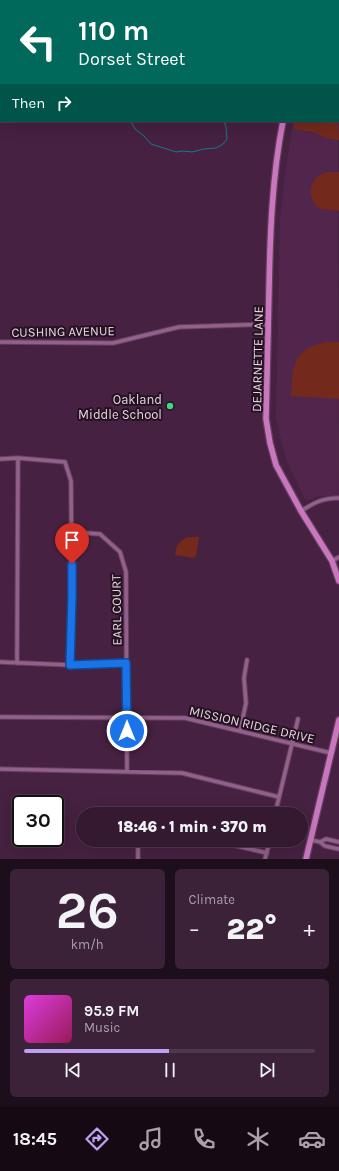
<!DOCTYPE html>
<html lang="en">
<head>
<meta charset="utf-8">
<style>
	body { margin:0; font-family:Karla,sans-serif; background:#3c2239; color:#f1f3f6; height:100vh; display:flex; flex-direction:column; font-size:15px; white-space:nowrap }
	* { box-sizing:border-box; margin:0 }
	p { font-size:13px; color:#a9a0ab }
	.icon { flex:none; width:22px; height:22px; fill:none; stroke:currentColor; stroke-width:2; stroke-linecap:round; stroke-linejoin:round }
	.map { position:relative; height:859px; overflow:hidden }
	.drawer { display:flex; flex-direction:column; gap:10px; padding:10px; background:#1d0e1b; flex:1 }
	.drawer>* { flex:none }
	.top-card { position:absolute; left:0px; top:0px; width:339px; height:122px; box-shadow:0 4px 16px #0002,0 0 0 1px #4e384d; background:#00695c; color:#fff; overflow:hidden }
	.speed { position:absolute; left:12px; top:795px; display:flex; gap:8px; font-size:20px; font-weight:700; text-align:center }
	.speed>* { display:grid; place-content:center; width:52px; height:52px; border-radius:50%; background:#341931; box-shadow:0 4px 16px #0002,0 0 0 1px #4e384d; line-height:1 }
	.speed .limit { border:2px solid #111; border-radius:6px; background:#fff; color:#111 }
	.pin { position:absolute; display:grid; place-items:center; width:34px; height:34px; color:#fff; margin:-41px -17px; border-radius:50% 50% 50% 0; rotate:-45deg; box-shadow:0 0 4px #0007 }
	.pin .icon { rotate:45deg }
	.me { position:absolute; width:44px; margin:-22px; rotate:0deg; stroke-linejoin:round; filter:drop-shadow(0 0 3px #0008) }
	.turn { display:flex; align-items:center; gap:14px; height:84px; padding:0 12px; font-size:18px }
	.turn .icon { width:52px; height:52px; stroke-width:2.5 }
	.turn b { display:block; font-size:28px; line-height:34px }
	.then { display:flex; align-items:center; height:38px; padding:0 12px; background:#0003; gap:8px; font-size:15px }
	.big { font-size:30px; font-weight:800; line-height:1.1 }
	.drawer .tile { flex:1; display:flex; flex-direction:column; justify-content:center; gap:6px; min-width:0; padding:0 14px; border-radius:6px; background:#3c2239 }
	.drawer .dial { align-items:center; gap:0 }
	.dial b { font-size:52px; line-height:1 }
	.song { display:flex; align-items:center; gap:12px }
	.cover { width:48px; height:48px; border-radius:6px; background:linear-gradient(135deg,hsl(300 70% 55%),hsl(330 70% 35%)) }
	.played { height:4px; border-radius:2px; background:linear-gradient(90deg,#bca0f2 50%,#4e384d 50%) }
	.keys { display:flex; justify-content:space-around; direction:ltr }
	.heat { display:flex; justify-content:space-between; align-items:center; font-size:22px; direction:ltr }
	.drawer .tiles { flex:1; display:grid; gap:10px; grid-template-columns:1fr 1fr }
	.tile:last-child { grid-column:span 2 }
	.trip { position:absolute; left:76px; top:807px; width:232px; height:40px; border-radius:20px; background:#341931; box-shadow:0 4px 16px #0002,0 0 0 1px #4e384d; font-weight:800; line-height:40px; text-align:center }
	.tab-bar { display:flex; height:64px; justify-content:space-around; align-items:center; background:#150a14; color:#a9a0ab }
	.tab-bar .icon { width:28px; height:28px }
	.tab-bar .active { color:#bca0f2 }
	.tab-bar b { font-size:18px; color:#f1f3f6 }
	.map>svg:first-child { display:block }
</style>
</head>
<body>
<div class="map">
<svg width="339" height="859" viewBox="0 0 339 859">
	<rect width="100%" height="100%" fill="#462141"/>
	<!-- built -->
	<path fill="#52264c" d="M 338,96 L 339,496 L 318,496 L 306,501 L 288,464 L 281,440 L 276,418 L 280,219 L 285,175 L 293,121 L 338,121 Z"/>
	<!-- green -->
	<path fill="#73291c" d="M 338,99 L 339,140 L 326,138 L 316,133 L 294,129 L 295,121 L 338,121 Z
		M 328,172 L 339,172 L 339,211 L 320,209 C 304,196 309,177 328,172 Z
		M 326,342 L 339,342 L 339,399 L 291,396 C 293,365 292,350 326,342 Z
		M 188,537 L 199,537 L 196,556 L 193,558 L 175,555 C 176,545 179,541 188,537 Z"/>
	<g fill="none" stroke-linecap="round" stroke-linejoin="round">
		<!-- stream -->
		<path stroke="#187888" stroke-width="1" d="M 338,9 L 339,9
			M 0,120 L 1,119
			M 130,121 L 136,130 L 144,136 L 151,144 L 176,152 L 183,151 L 192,152 L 204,149 L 216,148 L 223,144 L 227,139 L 226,127 L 224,121"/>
		<!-- street casing -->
		<g stroke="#63405e" stroke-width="5.5">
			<path id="street" d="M 66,1 L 66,0
				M 0,37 L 1,39
				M 0,58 L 1,57
				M 0,342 L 113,343 L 179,327 L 268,324
				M 0,459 L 18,458 L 65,462 L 71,481 L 72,596 L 70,665
				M 301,511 C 314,503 322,498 339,498
				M 71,532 L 100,534 L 120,552 L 126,572 L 127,772
				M 332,561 L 339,557
				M 0,662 L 70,665 L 126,663
				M 17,663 L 18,458
				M 0,717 L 185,718 L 331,753
				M 240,731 L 246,703 L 244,678 L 247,660
				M 0,769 L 182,773 L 279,797
				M 275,814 L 298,719
				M 212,840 L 267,853
				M 311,840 L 320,842 L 325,846 L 339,849
				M 320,842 L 326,839 L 339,842
				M 138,859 L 138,840
				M 265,859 L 270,840"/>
		</g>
		<!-- secondary casing -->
		<g stroke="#63405e" stroke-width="8">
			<path id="secondary" d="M 316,1 L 316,0
				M 283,121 C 272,177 270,234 269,291 C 268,334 267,376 266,419 L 270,443 L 276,465 L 301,511 L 332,561 L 339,581
				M 306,859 L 339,720"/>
		</g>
		<!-- street -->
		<use href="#street" stroke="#935f8b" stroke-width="3.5"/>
		<!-- secondary -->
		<use href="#secondary" stroke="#c976be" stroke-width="5.5"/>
	</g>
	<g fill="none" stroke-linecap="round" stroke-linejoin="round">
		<!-- route casing -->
		<g stroke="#114b97" stroke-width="10">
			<path id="route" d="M 72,564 L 72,596 L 70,665 L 126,663 L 127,731"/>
		</g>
		<!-- route -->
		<use href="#route" stroke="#1a73e8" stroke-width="7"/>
	</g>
	<!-- markers -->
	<circle fill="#41d77c" stroke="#231220" stroke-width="1.5" cx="170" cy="406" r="4"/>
	<g text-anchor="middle" stroke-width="4" stroke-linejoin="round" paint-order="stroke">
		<!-- street labels -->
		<g font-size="13" fill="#e9d0e4" stroke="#231220">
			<text transform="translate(63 331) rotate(-1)" y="5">CUSHING AVENUE</text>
			<text transform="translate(257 359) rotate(-89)" y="5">DEJARNETTE LANE</text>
			<text transform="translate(116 610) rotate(-91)" y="5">EARL COURT</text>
			<text transform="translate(252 724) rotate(13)" y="5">MISSION RIDGE DRIVE</text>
		</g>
		<!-- poi labels -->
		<g font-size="13" fill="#e9d0e4" stroke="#231220" text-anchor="end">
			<text x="162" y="404">Oakland<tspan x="162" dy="15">Middle School</tspan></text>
		</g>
	</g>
</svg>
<div class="speed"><div class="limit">30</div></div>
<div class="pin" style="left:72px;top:564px;background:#d93025"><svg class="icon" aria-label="arrive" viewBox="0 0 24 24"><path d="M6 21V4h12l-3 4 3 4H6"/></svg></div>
<svg class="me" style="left:127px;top:731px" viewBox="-20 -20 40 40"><circle r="17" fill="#1a73e8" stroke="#fff" stroke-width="3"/><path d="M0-11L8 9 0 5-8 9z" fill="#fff"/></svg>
<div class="trip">18:46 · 1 min · 370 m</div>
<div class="top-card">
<div class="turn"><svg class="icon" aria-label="left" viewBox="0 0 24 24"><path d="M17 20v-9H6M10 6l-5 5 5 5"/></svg><div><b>110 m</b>Dorset Street</div></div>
<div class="then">Then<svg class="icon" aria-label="right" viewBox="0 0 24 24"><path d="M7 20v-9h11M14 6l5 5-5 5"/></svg></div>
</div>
</div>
<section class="drawer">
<div class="tiles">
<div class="tile dial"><b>26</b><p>km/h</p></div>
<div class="tile"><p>Climate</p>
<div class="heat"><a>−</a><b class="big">22°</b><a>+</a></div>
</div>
<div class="tile">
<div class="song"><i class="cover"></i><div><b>95.9 FM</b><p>Music</p></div></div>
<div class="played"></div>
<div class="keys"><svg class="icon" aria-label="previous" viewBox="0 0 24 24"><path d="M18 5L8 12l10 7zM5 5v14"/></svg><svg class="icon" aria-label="pause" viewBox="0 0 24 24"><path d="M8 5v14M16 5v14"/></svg><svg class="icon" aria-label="next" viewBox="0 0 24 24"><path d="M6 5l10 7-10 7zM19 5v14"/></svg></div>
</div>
</div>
</section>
<nav class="tab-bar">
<b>18:45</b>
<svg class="icon active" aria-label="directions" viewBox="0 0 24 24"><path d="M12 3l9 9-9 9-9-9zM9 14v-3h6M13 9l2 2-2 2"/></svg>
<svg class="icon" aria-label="music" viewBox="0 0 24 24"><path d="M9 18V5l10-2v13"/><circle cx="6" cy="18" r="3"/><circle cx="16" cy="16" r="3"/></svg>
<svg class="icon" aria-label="phone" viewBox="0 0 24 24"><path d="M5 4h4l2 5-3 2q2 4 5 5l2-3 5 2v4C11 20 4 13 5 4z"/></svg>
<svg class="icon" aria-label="climate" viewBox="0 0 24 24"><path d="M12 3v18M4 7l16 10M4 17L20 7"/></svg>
<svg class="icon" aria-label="car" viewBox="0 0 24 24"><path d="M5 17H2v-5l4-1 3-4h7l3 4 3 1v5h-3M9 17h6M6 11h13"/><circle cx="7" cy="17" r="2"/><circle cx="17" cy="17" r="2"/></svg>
</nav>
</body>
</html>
